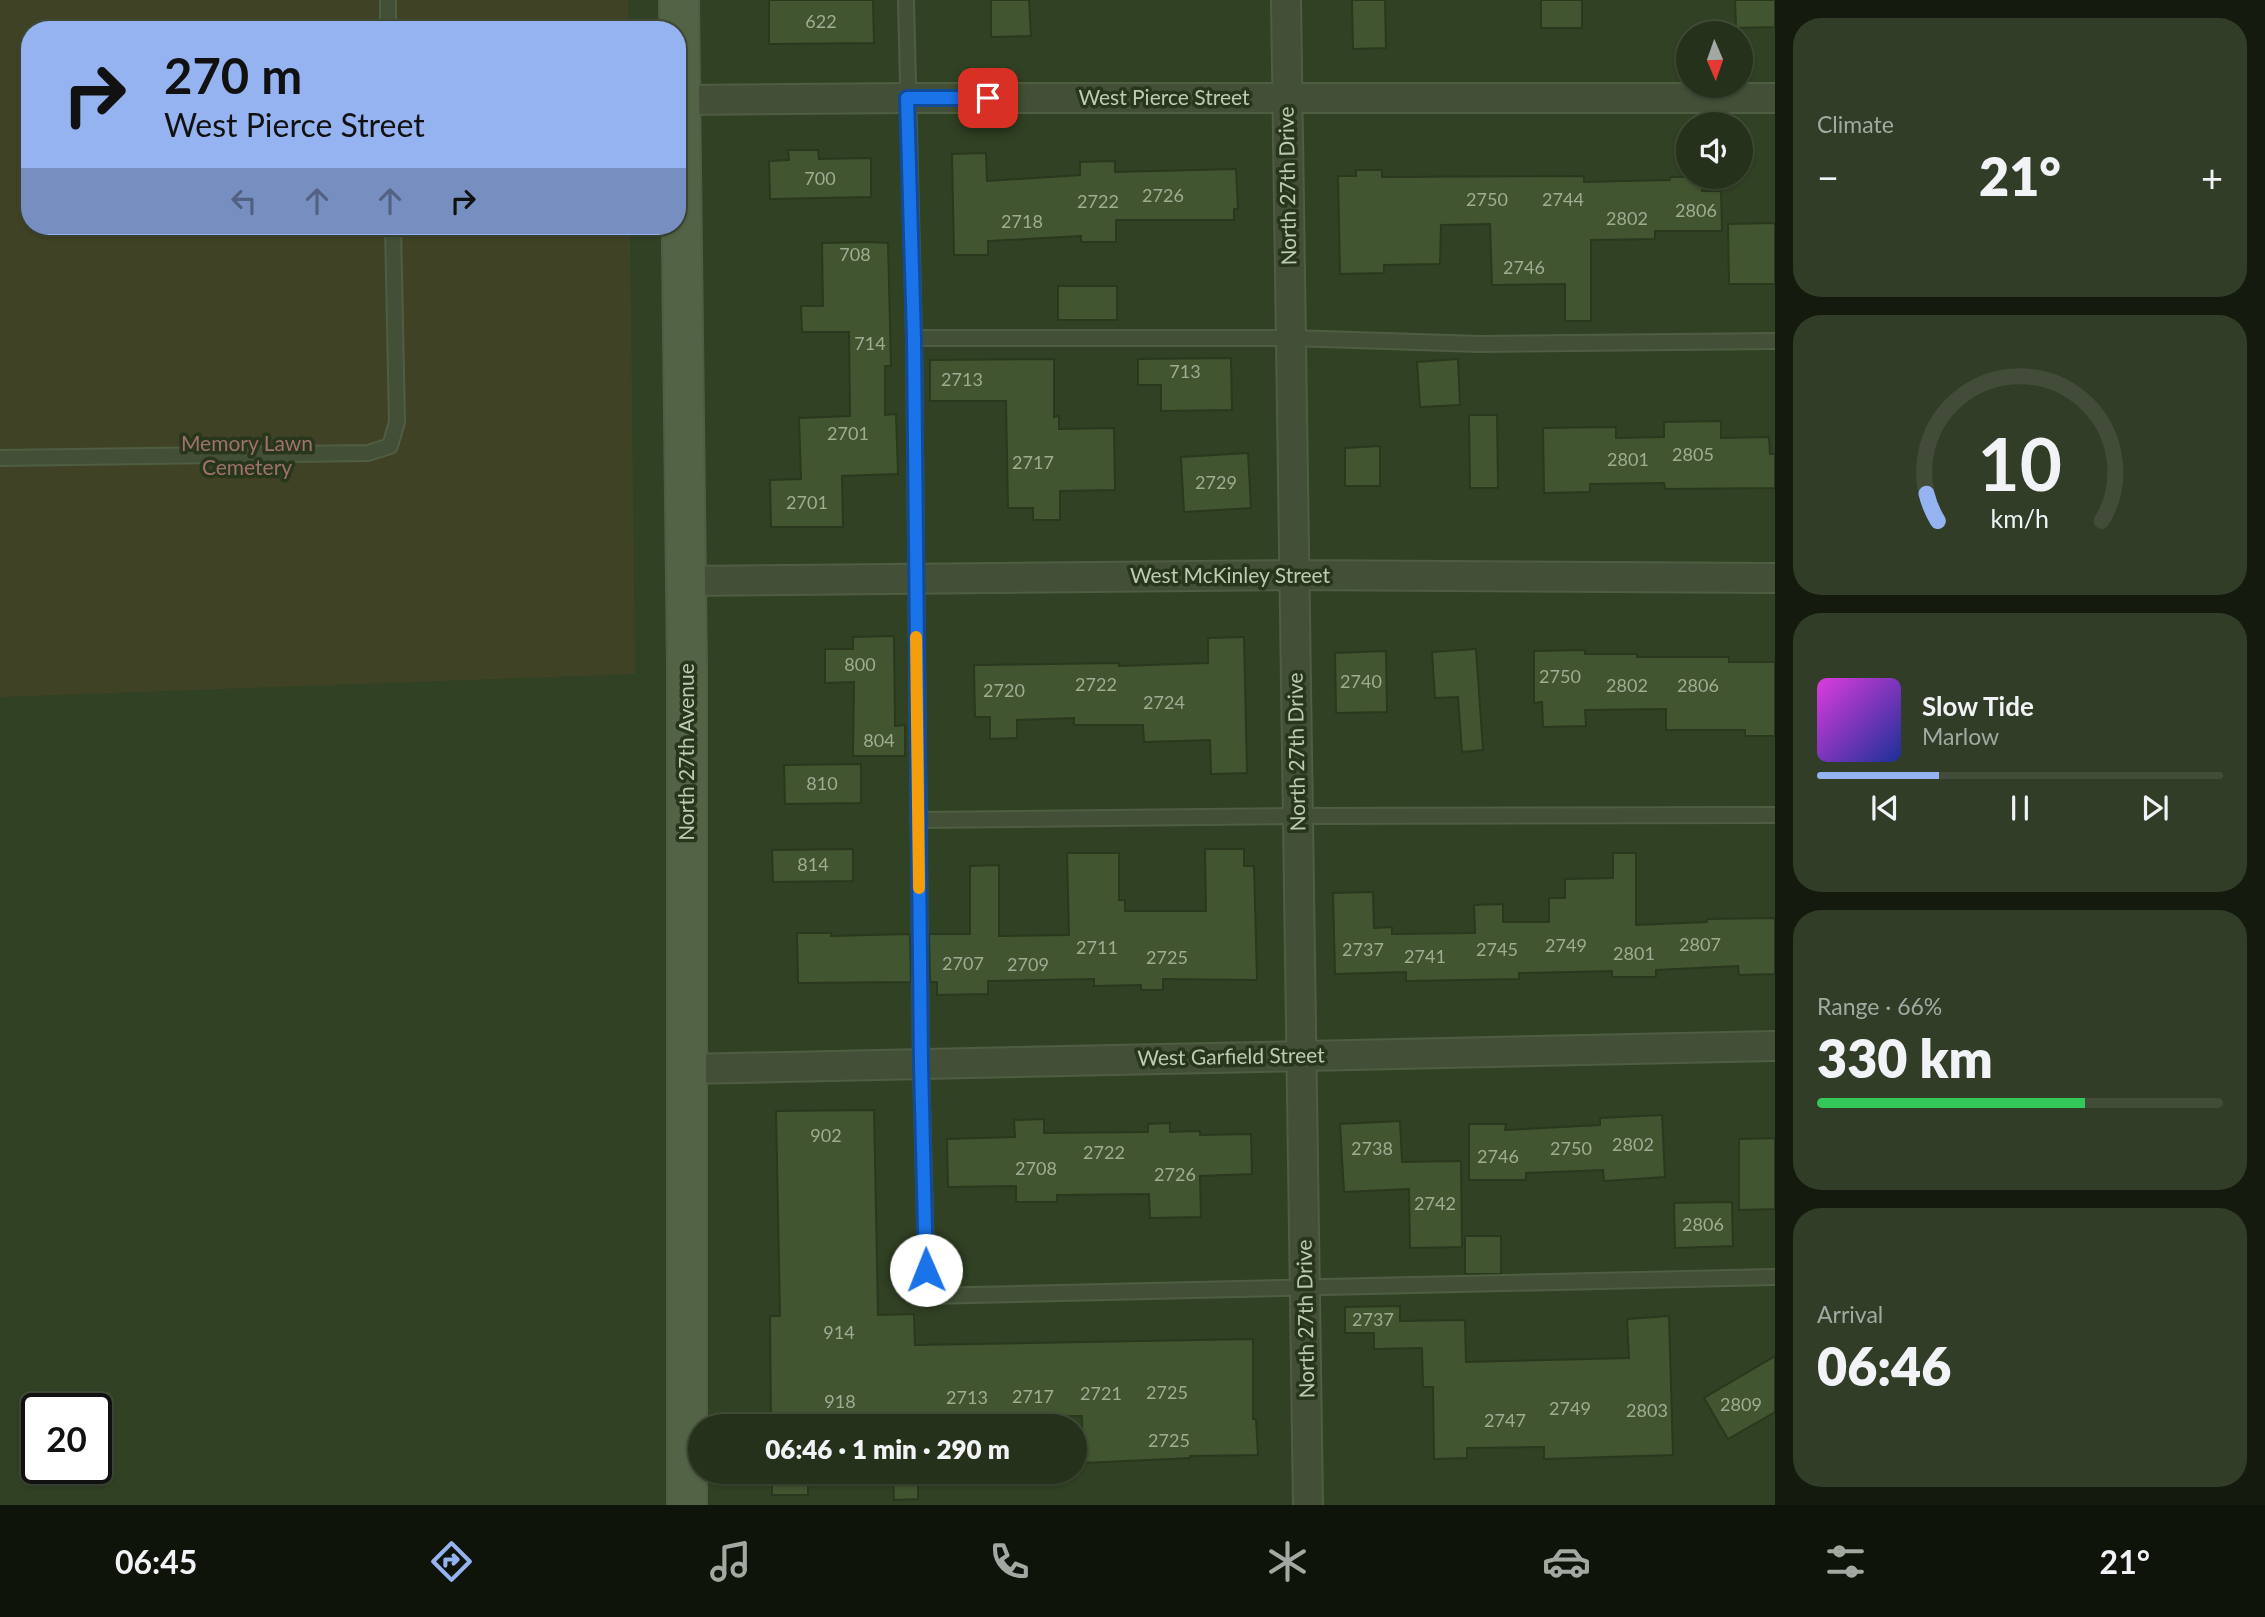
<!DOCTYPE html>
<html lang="en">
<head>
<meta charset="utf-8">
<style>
	body { margin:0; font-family:Lato,sans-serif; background:#313d27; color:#f1f3f6; height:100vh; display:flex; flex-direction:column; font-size:26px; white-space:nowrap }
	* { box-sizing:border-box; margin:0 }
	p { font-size:23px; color:#a3a9a2 }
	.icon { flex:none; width:38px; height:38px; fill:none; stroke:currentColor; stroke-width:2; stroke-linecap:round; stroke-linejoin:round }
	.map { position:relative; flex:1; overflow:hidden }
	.panel { display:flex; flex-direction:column; gap:18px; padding:18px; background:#141b0e; width:490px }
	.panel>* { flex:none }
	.banner { position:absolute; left:21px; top:21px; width:665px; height:214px; border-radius:28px; box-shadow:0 2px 5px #0004,0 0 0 2px #424c39; background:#95b2f1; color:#111; overflow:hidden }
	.needle { width:46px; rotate:178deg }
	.buttons { position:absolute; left:1676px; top:21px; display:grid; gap:14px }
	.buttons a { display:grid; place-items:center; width:77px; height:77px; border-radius:50%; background:#25311a; box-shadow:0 2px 5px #0004,0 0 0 2px #424c39; font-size:35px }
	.speed { position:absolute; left:21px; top:1393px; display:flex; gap:14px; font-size:35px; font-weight:700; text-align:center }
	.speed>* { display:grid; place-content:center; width:91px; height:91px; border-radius:50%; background:#25311a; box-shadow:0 2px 5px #0004,0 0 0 2px #424c39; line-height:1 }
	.speed .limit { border:4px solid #111; border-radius:10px; background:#fff; color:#111 }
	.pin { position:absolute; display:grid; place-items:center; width:60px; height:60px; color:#fff; margin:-30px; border-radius:14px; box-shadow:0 4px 10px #0006 }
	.me { position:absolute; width:77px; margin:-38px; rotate:359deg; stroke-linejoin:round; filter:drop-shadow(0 0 5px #0008) }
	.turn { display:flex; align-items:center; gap:24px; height:147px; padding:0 28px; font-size:32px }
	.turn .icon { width:91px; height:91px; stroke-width:2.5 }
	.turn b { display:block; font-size:49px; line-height:60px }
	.lanes { display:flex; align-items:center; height:66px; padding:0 28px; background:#0003; justify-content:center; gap:35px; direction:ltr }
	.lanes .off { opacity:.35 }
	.big { font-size:52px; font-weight:800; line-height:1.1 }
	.panel .tile { flex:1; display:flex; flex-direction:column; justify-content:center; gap:10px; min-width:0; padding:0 24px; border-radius:28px; background:#313d27 }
	.panel .dial { align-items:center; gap:0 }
	.dial svg { height:182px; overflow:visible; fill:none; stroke:#424c39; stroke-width:7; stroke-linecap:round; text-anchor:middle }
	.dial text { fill:#f1f3f6; stroke:none }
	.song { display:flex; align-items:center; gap:21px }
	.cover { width:84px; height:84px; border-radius:10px; background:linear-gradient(135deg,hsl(300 70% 55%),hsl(230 70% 35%)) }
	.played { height:7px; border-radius:4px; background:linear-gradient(90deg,#95b2f1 30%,#424c39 30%) }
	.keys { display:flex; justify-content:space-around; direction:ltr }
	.heat { display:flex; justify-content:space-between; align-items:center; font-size:38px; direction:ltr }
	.charge { height:10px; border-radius:5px; background:linear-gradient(90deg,#34c759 66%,#424c39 0) }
	.trip { position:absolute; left:688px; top:1414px; width:399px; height:70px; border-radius:35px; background:#25311a; box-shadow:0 2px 5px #0004,0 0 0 2px #424c39; font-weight:800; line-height:70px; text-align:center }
	.dock { display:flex; height:112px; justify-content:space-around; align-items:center; background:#0f140a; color:#a3a9a2 }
	.dock .icon { width:49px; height:49px }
	.dock .current { color:#95b2f1 }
	.dock b { font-size:32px; color:#f1f3f6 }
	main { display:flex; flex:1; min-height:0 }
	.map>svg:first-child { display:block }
</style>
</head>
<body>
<main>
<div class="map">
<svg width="1775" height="1505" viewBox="0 0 1775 1505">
	<rect width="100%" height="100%" fill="#314123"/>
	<!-- green -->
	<path fill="#404225" d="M 0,0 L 628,0 L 629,30 L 30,30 L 30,226 L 630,226 L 635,674 L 0,697 Z"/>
	<!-- building -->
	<path fill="#425531" stroke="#2a381e" stroke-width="2" d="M 769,0 L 873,0 L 874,43 L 769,44 Z
		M 991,0 L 1029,0 L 1031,36 L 991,37 Z
		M 1352,0 L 1385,0 L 1386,48 L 1353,49 Z
		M 1541,0 L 1582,0 L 1582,28 L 1541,28 Z
		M 1735,0 L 1775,0 L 1775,27 L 1736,28 Z
		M 788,150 L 818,150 L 819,159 L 871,158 L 871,197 L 770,199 L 769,161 L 789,160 Z
		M 986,153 L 987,181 L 1080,175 L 1080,162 L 1115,161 L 1115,172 L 1236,169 L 1238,209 L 1234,209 L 1234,220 L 1116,220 L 1116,242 L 1081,242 L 1081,236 L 988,241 L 988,255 L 954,255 L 952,154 Z
		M 1356,170 L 1382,170 L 1382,177 L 1584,176 L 1584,182 L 1670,180 L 1670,177 L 1702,177 L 1702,191 L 1721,191 L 1722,231 L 1655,231 L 1655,239 L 1591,240 L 1591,321 L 1565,321 L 1565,284 L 1492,285 L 1490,224 L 1441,225 L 1440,264 L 1384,265 L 1384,273 L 1340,274 L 1338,176 L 1356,176 Z
		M 1775,223 L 1775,284 L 1729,284 L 1728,224 Z
		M 870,242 L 888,243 L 891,366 L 885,366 L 885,415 L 896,414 L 898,474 L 842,476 L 843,527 L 771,527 L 770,480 L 801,479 L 799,418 L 850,416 L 849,332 L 802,332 L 801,306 L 823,306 L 822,243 Z
		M 1058,286 L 1117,286 L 1117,320 L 1058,320 Z
		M 1231,358 L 1232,410 L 1161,411 L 1161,385 L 1138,385 L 1138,359 Z
		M 1054,359 L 1054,417 L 1059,416 L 1059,429 L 1114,428 L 1115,490 L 1060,491 L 1060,520 L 1033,520 L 1033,508 L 1008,508 L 1006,401 L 930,401 L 930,360 Z
		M 1458,359 L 1460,405 L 1420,407 L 1417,362 Z
		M 1469,415 L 1497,415 L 1498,488 L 1470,488 Z
		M 1721,421 L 1721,438 L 1769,437 L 1770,454 L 1775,454 L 1775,488 L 1665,489 L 1664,483 L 1590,484 L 1590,492 L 1544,493 L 1543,428 L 1616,427 L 1616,438 L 1664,437 L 1664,422 Z
		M 1380,446 L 1380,486 L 1345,486 L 1345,448 Z
		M 1248,453 L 1251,508 L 1184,512 L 1181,457 Z
		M 894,636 L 895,726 L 905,725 L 905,756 L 853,756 L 854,682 L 825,683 L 825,649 L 853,649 L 853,637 Z
		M 1244,637 L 1247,773 L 1211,774 L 1210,740 L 1144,742 L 1143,725 L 1074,725 L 1074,718 L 1017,720 L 1017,738 L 990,739 L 990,717 L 975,717 L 974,665 L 1119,663 L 1119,666 L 1208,663 L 1208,638 Z
		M 1476,649 L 1483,750 L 1462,752 L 1458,697 L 1435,698 L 1432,652 Z
		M 1585,650 L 1585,654 L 1637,654 L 1637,657 L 1729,657 L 1729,662 L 1775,662 L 1775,736 L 1745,736 L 1745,730 L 1666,730 L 1666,709 L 1585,710 L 1586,726 L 1543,727 L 1542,702 L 1534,703 L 1534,651 Z
		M 1386,651 L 1387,712 L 1336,713 L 1335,653 Z
		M 861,764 L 861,803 L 785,804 L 784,765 Z
		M 853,849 L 853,881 L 773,882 L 772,850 Z
		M 1205,849 L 1244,849 L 1244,866 L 1254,866 L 1257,980 L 1163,979 L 1163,990 L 1141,990 L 1141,985 L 1094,986 L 1094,979 L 988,981 L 988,994 L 937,995 L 937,982 L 930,982 L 929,934 L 970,934 L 970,866 L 999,865 L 999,936 L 1069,935 L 1067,853 L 1119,853 L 1119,900 L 1125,900 L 1125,911 L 1206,911 Z
		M 1613,853 L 1636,853 L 1636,925 L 1707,922 L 1707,919 L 1775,918 L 1775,974 L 1739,975 L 1738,966 L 1656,970 L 1656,977 L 1612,977 L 1612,971 L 1519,973 L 1519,979 L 1406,981 L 1406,972 L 1335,974 L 1333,893 L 1373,892 L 1374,928 L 1392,927 L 1392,934 L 1475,933 L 1474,905 L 1503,904 L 1503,922 L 1549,922 L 1549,898 L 1565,898 L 1565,879 L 1613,878 Z
		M 797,933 L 831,933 L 831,936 L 910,934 L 911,982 L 798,983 Z
		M 874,1110 L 878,1315 L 914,1314 L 915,1345 L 1253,1339 L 1253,1419 L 1256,1419 L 1258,1455 L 1190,1456 L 1190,1458 L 1083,1463 L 1082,1416 L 916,1418 L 916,1426 L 892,1426 L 892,1418 L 807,1420 L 807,1426 L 771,1426 L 770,1316 L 780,1316 L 776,1111 Z
		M 1662,1115 L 1665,1177 L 1604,1181 L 1603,1170 L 1526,1173 L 1526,1180 L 1469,1180 L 1469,1124 L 1506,1124 L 1505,1130 L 1600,1125 L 1600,1118 Z
		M 1044,1119 L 1044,1133 L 1148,1132 L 1148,1124 L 1170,1123 L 1170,1132 L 1200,1131 L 1200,1135 L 1251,1134 L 1252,1174 L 1200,1176 L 1201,1217 L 1150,1218 L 1149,1194 L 1057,1195 L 1057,1202 L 1016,1202 L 1016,1186 L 948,1187 L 947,1139 L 1015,1137 L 1014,1120 Z
		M 1400,1121 L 1402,1162 L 1461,1161 L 1462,1247 L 1410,1248 L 1409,1189 L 1344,1192 L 1340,1124 Z
		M 1775,1138 L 1775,1209 L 1739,1210 L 1739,1139 Z
		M 1732,1202 L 1733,1246 L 1675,1248 L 1674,1203 Z
		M 1465,1236 L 1501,1236 L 1501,1274 L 1465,1274 Z
		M 1400,1306 L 1400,1321 L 1465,1320 L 1466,1362 L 1629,1358 L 1627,1319 L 1669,1316 L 1673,1455 L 1544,1459 L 1544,1447 L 1467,1448 L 1467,1458 L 1434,1459 L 1433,1387 L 1423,1387 L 1422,1348 L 1374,1349 L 1374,1333 L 1345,1333 L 1345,1307 Z
		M 1775,1356 L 1775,1412 L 1728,1439 L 1704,1398 Z
		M 772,1472 L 808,1472 L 808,1495 L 772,1495 Z
		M 893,1472 L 918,1472 L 918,1499 L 894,1500 Z"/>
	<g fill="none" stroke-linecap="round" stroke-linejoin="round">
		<!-- service casing -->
		<g stroke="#4f5d43" stroke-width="18">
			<path id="service" d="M 388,0 L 388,30
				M 906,0 L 914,338 L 921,1064 L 927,1296 L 1775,1277
				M 914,338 L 1291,338 L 1480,344 L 1775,341
				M 0,458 L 368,453 L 390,446 L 397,422 L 393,226
				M 918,820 L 1298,816 L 1775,815"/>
		</g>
		<!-- minor casing -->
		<g stroke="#4f5d43" stroke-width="32">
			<path id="minor" d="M 1286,0 L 1308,1505
				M 679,100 L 907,98 L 1775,98
				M 685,581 L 1295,575 L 1775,578
				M 687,1069 L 1775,1046"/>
		</g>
		<!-- secondary casing -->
		<g stroke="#4f5d43" stroke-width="42">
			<path id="secondary" d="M 679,0 L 687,667 L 687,1505"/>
		</g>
		<!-- service -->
		<use href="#service" stroke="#435037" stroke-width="14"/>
		<!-- minor -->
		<use href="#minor" stroke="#435037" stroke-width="28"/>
		<!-- secondary -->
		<use href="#secondary" stroke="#526445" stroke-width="38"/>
	</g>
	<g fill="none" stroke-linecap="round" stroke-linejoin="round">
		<!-- route casing -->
		<g stroke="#114b97" stroke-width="18">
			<path id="route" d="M 926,1270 L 921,1064 L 914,338 L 907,98 L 988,98"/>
		</g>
		<!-- route -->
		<use href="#route" stroke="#1a73e8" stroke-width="12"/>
		<!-- slow -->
		<path stroke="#f59e0b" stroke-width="12" d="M 916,637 L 919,888"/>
	</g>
	<g text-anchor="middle" stroke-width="7" stroke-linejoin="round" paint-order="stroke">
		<!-- number labels -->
		<g font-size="18" fill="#9eac91">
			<text x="821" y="28">622</text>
			<text x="820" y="185">700</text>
			<text x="1163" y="202">2726</text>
			<text x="1487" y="206">2750</text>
			<text x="1563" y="206">2744</text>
			<text x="1098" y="208">2722</text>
			<text x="1696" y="217">2806</text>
			<text x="1627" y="225">2802</text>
			<text x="1022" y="228">2718</text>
			<text x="855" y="261">708</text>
			<text x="1524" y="274">2746</text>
			<text x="870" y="350">714</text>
			<text x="1185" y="378">713</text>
			<text x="962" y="386">2713</text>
			<text x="848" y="440">2701</text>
			<text x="1693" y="461">2805</text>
			<text x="1628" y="466">2801</text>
			<text x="1033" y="469">2717</text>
			<text x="1216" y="489">2729</text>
			<text x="807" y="509">2701</text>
			<text x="860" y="671">800</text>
			<text x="1560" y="683">2750</text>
			<text x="1361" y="688">2740</text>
			<text x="1096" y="691">2722</text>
			<text x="1627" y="692">2802</text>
			<text x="1698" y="692">2806</text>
			<text x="1004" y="697">2720</text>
			<text x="1164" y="709">2724</text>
			<text x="879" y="747">804</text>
			<text x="822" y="790">810</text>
			<text x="813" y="871">814</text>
			<text x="1700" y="951">2807</text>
			<text x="1566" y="952">2749</text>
			<text x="1097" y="954">2711</text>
			<text x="1363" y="956">2737</text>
			<text x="1497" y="956">2745</text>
			<text x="1634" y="960">2801</text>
			<text x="1425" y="963">2741</text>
			<text x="1167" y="964">2725</text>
			<text x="963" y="970">2707</text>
			<text x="1028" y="971">2709</text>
			<text x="826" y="1142">902</text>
			<text x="1633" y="1151">2802</text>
			<text x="1372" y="1155">2738</text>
			<text x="1571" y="1155">2750</text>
			<text x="1104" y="1159">2722</text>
			<text x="1498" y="1163">2746</text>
			<text x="1036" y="1175">2708</text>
			<text x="1175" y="1181">2726</text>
			<text x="1435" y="1210">2742</text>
			<text x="1703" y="1231">2806</text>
			<text x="1373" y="1326">2737</text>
			<text x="839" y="1339">914</text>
			<text x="1167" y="1399">2725</text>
			<text x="1101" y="1400">2721</text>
			<text x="1033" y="1403">2717</text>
			<text x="967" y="1404">2713</text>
			<text x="840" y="1408">918</text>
			<text x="1741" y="1411">2809</text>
			<text x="1570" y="1415">2749</text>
			<text x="1647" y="1417">2803</text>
			<text x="1505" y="1427">2747</text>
			<text x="1169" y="1447">2725</text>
		</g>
		<!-- street labels -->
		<g font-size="21" fill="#becbb3" stroke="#28361c">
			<text x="1164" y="105">West Pierce Street</text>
			<text transform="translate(1288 186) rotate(-91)" y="7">North 27th Drive</text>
			<text x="1230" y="583">West McKinley Street</text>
			<text transform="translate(687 752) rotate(-90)" y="7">North 27th Avenue</text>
			<text transform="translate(1297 752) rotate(-91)" y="7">North 27th Drive</text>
			<text transform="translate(1231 1057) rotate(-1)" y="7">West Garfield Street</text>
			<text transform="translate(1306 1319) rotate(-91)" y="7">North 27th Drive</text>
		</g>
		<!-- park labels -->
		<g font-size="21" fill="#9e7268" stroke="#28361c">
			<text x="247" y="451">Memory Lawn<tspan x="247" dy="24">Cemetery</tspan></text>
		</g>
	</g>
</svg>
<div class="buttons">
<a><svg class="needle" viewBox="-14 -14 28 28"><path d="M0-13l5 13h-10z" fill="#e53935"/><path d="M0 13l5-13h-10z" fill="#a3a9a2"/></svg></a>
<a><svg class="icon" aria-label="sound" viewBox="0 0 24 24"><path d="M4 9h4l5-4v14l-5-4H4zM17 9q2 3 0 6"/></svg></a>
</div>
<div class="speed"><div class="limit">20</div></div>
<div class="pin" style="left:988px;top:98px;background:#d93025"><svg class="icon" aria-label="arrive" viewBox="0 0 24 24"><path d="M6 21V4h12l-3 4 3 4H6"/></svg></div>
<svg class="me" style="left:926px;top:1270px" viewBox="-20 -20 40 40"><circle r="19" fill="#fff"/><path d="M0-13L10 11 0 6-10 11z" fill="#1a73e8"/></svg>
<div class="trip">06:46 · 1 min · 290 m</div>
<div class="banner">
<div class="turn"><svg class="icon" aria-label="right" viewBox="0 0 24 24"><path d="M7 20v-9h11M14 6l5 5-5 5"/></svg><div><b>270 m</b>West Pierce Street</div></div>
<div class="lanes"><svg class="icon off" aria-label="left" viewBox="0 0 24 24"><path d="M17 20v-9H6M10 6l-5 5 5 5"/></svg><svg class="icon off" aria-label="ahead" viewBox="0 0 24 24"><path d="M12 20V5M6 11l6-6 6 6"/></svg><svg class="icon off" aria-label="ahead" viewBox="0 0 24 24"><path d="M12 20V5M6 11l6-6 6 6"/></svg><svg class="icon" aria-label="right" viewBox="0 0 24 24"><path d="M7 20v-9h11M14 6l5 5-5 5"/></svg></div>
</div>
</div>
<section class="panel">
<div class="tile"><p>Climate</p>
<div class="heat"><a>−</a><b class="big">21°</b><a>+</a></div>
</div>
<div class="tile dial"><svg viewBox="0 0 100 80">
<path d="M14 69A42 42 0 1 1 86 69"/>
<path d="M14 69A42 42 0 0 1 9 57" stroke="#95b2f1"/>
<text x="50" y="56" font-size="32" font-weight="700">10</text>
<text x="50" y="72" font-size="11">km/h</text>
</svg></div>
<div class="tile">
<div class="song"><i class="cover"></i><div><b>Slow Tide</b><p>Marlow</p></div></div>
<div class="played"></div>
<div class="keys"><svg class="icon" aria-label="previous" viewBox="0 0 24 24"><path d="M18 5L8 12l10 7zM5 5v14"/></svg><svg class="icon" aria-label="pause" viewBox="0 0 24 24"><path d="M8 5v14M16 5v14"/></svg><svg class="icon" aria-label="next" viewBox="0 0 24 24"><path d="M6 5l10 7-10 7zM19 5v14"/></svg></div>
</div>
<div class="tile"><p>Range · 66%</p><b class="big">330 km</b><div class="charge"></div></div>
<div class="tile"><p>Arrival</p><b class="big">06:46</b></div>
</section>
</main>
<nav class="dock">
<b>06:45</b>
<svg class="icon current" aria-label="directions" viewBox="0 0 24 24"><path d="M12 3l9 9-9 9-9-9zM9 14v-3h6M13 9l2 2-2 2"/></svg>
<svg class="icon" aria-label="music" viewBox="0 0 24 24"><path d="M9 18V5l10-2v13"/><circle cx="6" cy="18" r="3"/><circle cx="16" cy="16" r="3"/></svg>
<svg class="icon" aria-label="phone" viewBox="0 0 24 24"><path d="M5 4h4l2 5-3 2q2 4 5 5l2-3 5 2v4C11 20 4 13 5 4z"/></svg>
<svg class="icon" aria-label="climate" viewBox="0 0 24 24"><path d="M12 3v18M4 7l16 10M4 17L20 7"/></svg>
<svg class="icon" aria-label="car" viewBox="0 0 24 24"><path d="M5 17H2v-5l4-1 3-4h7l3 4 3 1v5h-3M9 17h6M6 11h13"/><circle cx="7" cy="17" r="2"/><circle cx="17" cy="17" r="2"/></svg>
<svg class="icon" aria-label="filters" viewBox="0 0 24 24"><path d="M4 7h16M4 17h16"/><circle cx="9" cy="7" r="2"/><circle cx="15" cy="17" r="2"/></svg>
<b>21°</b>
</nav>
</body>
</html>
